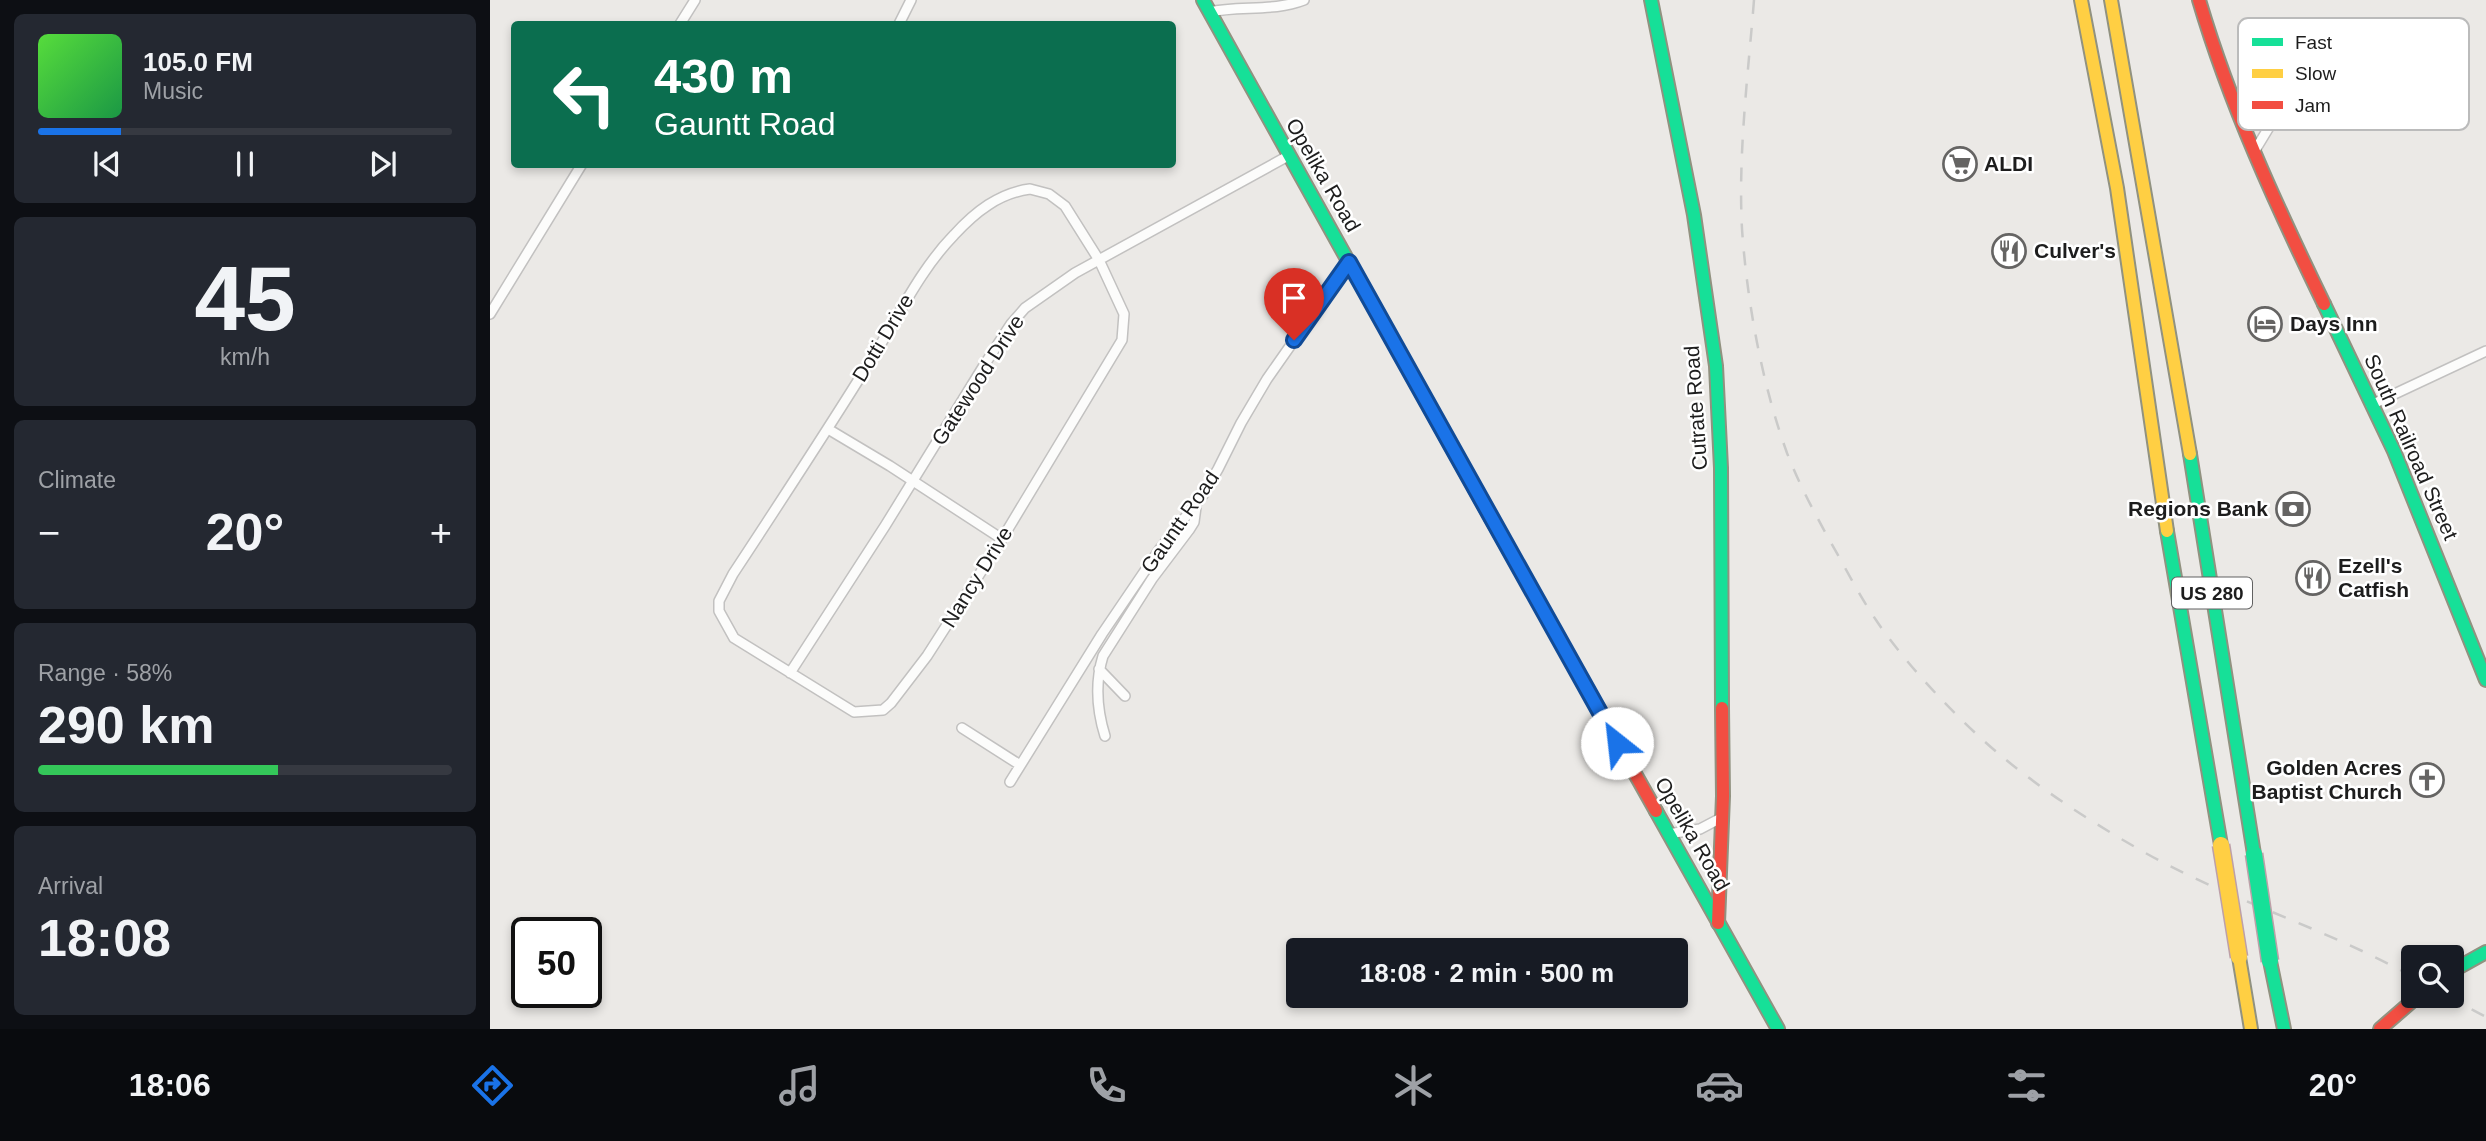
<!DOCTYPE html>
<html lang="en">
<head>
<meta charset="utf-8">
<style>
	body { margin:0; font-family:Helvetica,sans-serif; background:#242831; color:#f1f3f6; height:100vh; display:flex; flex-direction:column; font-size:26px; white-space:nowrap }
	* { box-sizing:border-box; margin:0 }
	p { font-size:23px; color:#9ea1a6 }
	.icon { flex:none; width:38px; height:38px; fill:none; stroke:currentColor; stroke-width:2; stroke-linecap:round; stroke-linejoin:round }
	.map { position:relative; flex:1; overflow:hidden }
	.drawer { display:flex; flex-direction:column; gap:14px; padding:14px; background:#0d0f14; width:490px }
	.drawer>* { flex:none }
	.guide { position:absolute; left:21px; top:21px; width:665px; height:147px; border-radius:7px; box-shadow:0 4px 10px #0003; background:#0b6e4f; color:#fff; overflow:hidden }
	.buttons { position:absolute; left:1911px; top:945px; display:grid; gap:14px }
	.buttons a { display:grid; place-items:center; width:63px; height:63px; border-radius:7px; background:#171b24; box-shadow:0 4px 10px #0003; font-size:35px }
	.speed { position:absolute; left:21px; top:917px; display:flex; gap:14px; font-size:35px; font-weight:700; text-align:center }
	.speed>* { display:grid; place-content:center; width:91px; height:91px; border-radius:50%; background:#171b24; box-shadow:0 4px 10px #0003; line-height:1 }
	.speed .limit { border:4px solid #111; border-radius:10px; background:#fff; color:#111 }
	.pin { position:absolute; display:grid; place-items:center; width:60px; height:60px; color:#fff; margin:-72px -30px; border-radius:50% 50% 50% 0; rotate:-45deg; box-shadow:0 0 7px #0007 }
	.pin .icon { rotate:45deg }
	.me { position:absolute; width:77px; margin:-38px; rotate:331deg; stroke-linejoin:round; filter:drop-shadow(0 0 5px #0008) }
	.turn { display:flex; align-items:center; gap:24px; height:147px; padding:0 28px; font-size:32px }
	.turn .icon { width:91px; height:91px; stroke-width:2.5 }
	.turn b { display:block; font-size:49px; line-height:60px }
	.big { font-size:52px; font-weight:700; line-height:1.1 }
	.drawer .card { flex:1; display:flex; flex-direction:column; justify-content:center; gap:10px; min-width:0; padding:0 24px; border-radius:10px; background:#242831 }
	.drawer .dial { align-items:center; gap:0 }
	.dial b { font-size:91px; line-height:1 }
	.song { display:flex; align-items:center; gap:21px }
	.cover { width:84px; height:84px; border-radius:10px; background:linear-gradient(135deg,hsl(110 70% 55%),hsl(140 70% 35%)) }
	.played { height:7px; border-radius:4px; background:linear-gradient(90deg,#1a73e8 20%,#363941 20%) }
	.keys { display:flex; justify-content:space-around; direction:ltr }
	.heat { display:flex; justify-content:space-between; align-items:center; font-size:38px; direction:ltr }
	.charge { height:10px; border-radius:5px; background:linear-gradient(90deg,#34c759 58%,#363941 0) }
	.trip { position:absolute; left:796px; top:938px; width:402px; height:70px; border-radius:7px; background:#171b24; box-shadow:0 4px 10px #0003; font-weight:700; line-height:70px; text-align:center }
	.tab-bar { display:flex; height:112px; justify-content:space-around; align-items:center; background:#090b0e; color:#9ea1a6 }
	.tab-bar .icon { width:49px; height:49px }
	.tab-bar .current { color:#1a73e8 }
	.tab-bar b { font-size:32px; color:#f1f3f6 }
	main { display:flex; flex:1; min-height:0 }
	.map>svg:first-child { display:block }
</style>
</head>
<body>
<main>
<section class="drawer">
<div class="card">
<div class="song"><i class="cover"></i><div><b>105.0 FM</b><p>Music</p></div></div>
<div class="played"></div>
<div class="keys"><svg class="icon" aria-label="previous" viewBox="0 0 24 24"><path d="M18 5L8 12l10 7zM5 5v14"/></svg><svg class="icon" aria-label="pause" viewBox="0 0 24 24"><path d="M8 5v14M16 5v14"/></svg><svg class="icon" aria-label="next" viewBox="0 0 24 24"><path d="M6 5l10 7-10 7zM19 5v14"/></svg></div>
</div>
<div class="card dial"><b>45</b><p>km/h</p></div>
<div class="card"><p>Climate</p>
<div class="heat"><a>−</a><b class="big">20°</b><a>+</a></div>
</div>
<div class="card"><p>Range · 58%</p><b class="big">290 km</b><div class="charge"></div></div>
<div class="card"><p>Arrival</p><b class="big">18:08</b></div>
</section>
<div class="map">
<svg width="1996" height="1029" viewBox="0 0 1996 1029">
	<rect width="100%" height="100%" fill="#ebe9e6"/>
	<g fill="none" stroke-linecap="round" stroke-linejoin="round">
		<!-- street casing -->
		<g stroke="#c2c1c0" stroke-width="12">
			<path id="street" d="M 719,12 C 750,5 783,12 814,0
				M 190,24 L 205,0
				M 409,24 L 421,0
				M 1764,152 L 1784,119 L 1792,101 L 1811,33
				M 540,189 L 559,194 L 575,206 L 609,260 L 634,314 L 632,340 L 512,539 L 437,656 L 401,703 L 393,710 L 364,712 L 244,638 L 229,611 L 229,601 L 243,574 C 289,504 335,434 379,363 C 407,320 428,272 464,235 C 485,212 509,193 540,189 Z
				M 0,314 L 92,164
				M 1881,405 L 1996,351
				M 338,429 L 400,466 L 512,539
				M 609,669 L 635,696
				M 300,673 L 395,526 L 493,367 L 521,324 L 535,308 L 585,273 L 798,156
				M 472,728 L 530,765
				M 615,736 C 607,710 605,682 613,656 L 662,579 L 699,530 L 704,522 L 706,507
				M 520,782 L 612,634 L 669,550 L 713,495 L 728,469 L 751,423 L 777,379 L 859,262
				M 1178,834 L 1210,829 L 1231,818"/>
		</g>
		<!-- fast casing -->
		<g stroke="#919280" stroke-width="16">
			<path id="fast" d="M 713,0 L 1001,518
				M 1161,0 L 1204,215 L 1226,366 L 1231,468 L 1232,708
				M 1834,304 L 1904,451 L 1996,680
				M 1700,454 L 1764,854
				M 1677,531 L 1731,845
				M 1166,811 L 1288,1029
				M 1780,961 L 1794,1029
				M 1962,971 L 1996,952"/>
		</g>
		<!-- slow casing -->
		<g stroke="#919280" stroke-width="16">
			<path id="slow" d="M 1591,0 L 1627,188 L 1677,531
				M 1621,0 L 1700,454
				M 1749,957 L 1761,1029"/>
		</g>
		<!-- jam casing -->
		<g stroke="#919280" stroke-width="16">
			<path id="jam" d="M 1709,0 C 1740,105 1786,205 1834,304
				M 1001,518 L 1166,811
				M 1228,923 L 1233,796 L 1232,708
				M 1890,1029 L 1928,996"/>
		</g>
		<!-- street -->
		<use href="#street" stroke="#fcfcfb" stroke-width="9"/>
		<!-- fast -->
		<use href="#fast" stroke="#16e098" stroke-width="12"/>
		<!-- slow -->
		<use href="#slow" stroke="#ffcf43" stroke-width="12"/>
		<!-- jam -->
		<use href="#jam" stroke="#f24e42" stroke-width="12"/>
		<!-- rail -->
		<path stroke="#cacac9" stroke-width="2.5" stroke-dasharray="14 14" stroke-linecap="butt" d="M 1264,0 C 1258,76 1248,153 1252,229 C 1257,302 1272,384 1297,453 C 1309,484 1324,512 1340,541 C 1355,567 1369,595 1386,620 C 1416,665 1473,725 1515,759 C 1555,792 1600,821 1645,847 C 1734,899 1834,927 1923,977
			M 1957,996 L 1996,1017"/>
		<!-- fast-bridge casing -->
		<g stroke="#bda0a8" stroke-width="19" stroke-linecap="butt">
			<path id="fast-bridge" d="M 1764,854 L 1780,961"/>
		</g>
		<!-- slow-bridge casing -->
		<g stroke="#bda0a8" stroke-width="19" stroke-linecap="butt">
			<path id="slow-bridge" d="M 1731,845 L 1749,957"/>
		</g>
		<!-- fast-bridge -->
		<use href="#fast-bridge" stroke="#16e098" stroke-width="16"/>
		<!-- slow-bridge -->
		<use href="#slow-bridge" stroke="#ffcf43" stroke-width="16"/>
	</g>
	<g fill="none" stroke-linecap="round" stroke-linejoin="round">
		<!-- route casing -->
		<g stroke="#114b97" stroke-width="18">
			<path id="route" d="M 804,340 L 859,262 L 1127,743"/>
		</g>
		<!-- route -->
		<use href="#route" stroke="#1a73e8" stroke-width="12"/>
	</g>
	<!-- icons -->
	<defs>
		<g id="supermarket-ring" transform="scale(1.75)"><circle r="9.5" fill="#fff" stroke="#656463" stroke-width="1.5"/><path d="M-6-5.5h2.5l.6 2H6L4.5 2H-2.5L-4.4-4H-6ZM-1.5 3.2a1.3 1.3 0 1 0 .1 0ZM3 3.2a1.3 1.3 0 1 0 .1 0Z" fill="#656463"/></g>
		<g id="restaurant-ring" transform="scale(1.75)"><circle r="9.5" fill="#fff" stroke="#656463" stroke-width="1.5"/><path d="M-5-6h1v4h1v-4h1v4h1v-4h1v5L-1.5 .5V6h-2V.5L-5-1ZM5-6V6H3V1.5H1.5Q1.5-4 5-6Z" fill="#656463"/></g>
		<g id="hotel-ring" transform="scale(1.75)"><circle r="9.5" fill="#fff" stroke="#656463" stroke-width="1.5"/><path d="M-6-4.5h1.5V1H6V5H4.5V3h-9V5H-6ZM-4 0a1.8 1.8 0 1 1 3.6 0ZM.5 0V-2.5h3Q6-2.5 6 0Z" fill="#656463"/></g>
		<g id="bank-ring" transform="scale(1.75)"><circle r="9.5" fill="#fff" stroke="#656463" stroke-width="1.5"/><path d="M-6-4H6V4H-6ZM0-2.3a2.3 2.3 0 1 0 0 4.6a2.3 2.3 0 1 0 0-4.6Z" fill="#656463"/></g>
		<g id="church-ring" transform="scale(1.75)"><circle r="9.5" fill="#fff" stroke="#656463" stroke-width="1.5"/><path d="M-1.2-6h2.4v3.5h3.3v2.4h-3.3V6h-2.4V-.1h-3.3v-2.4h3.3Z" fill="#656463"/></g>
	</defs>
	<g fill-rule="evenodd">
		<use href="#supermarket-ring" x="1470" y="164"/>
		<use href="#restaurant-ring" x="1519" y="251"/>
		<use href="#hotel-ring" x="1775" y="324"/>
		<use href="#bank-ring" x="1803" y="509"/>
		<use href="#restaurant-ring" x="1823" y="578"/>
		<use href="#church-ring" x="1937" y="780"/>
	</g>
	<g text-anchor="middle" stroke-width="5" stroke-linejoin="round" paint-order="stroke">
		<!-- shield labels -->
		<rect fill="#fff" stroke="#616161" stroke-width="2" x="1682" y="577.5" width="80" height="31" rx="5"/>
		<g font-size="19" font-weight="bold" fill="#1d1d1d">
			<text x="1722" y="600">US 280</text>
		</g>
		<!-- poi labels -->
		<g font-size="21" font-weight="bold" fill="#1d1d1d" stroke="#fff" text-anchor="start">
			<text x="1494" y="171">ALDI</text>
			<text x="1544" y="258">Culver's</text>
			<text x="1800" y="331">Days Inn</text>
			<text x="1778" y="516" text-anchor="end">Regions Bank</text>
			<text x="1848" y="573">Ezell's<tspan x="1848" dy="24">Catfish</tspan></text>
			<text x="1912" y="775" text-anchor="end">Golden Acres<tspan x="1912" dy="24">Baptist Church</tspan></text>
		</g>
		<!-- street labels -->
		<g font-size="21" fill="#1d1d1d" stroke="#fff">
			<text transform="translate(833 175) rotate(60)" y="7">Opelika Road</text>
			<text transform="translate(393 338) rotate(-59)" y="7">Dotti Drive</text>
			<text transform="translate(488 380) rotate(-57)" y="7">Gatewood Drive</text>
			<text transform="translate(1206 408) rotate(-94)" y="7">Cutrate Road</text>
			<text transform="translate(1921 447) rotate(66)" y="7">South Railroad Street</text>
			<text transform="translate(690 522) rotate(-55)" y="7">Gauntt Road</text>
			<text transform="translate(487 577) rotate(-58)" y="7">Nancy Drive</text>
			<text transform="translate(1202 834) rotate(60)" y="7">Opelika Road</text>
		</g>
	</g>
	<!-- legend -->
	<rect x="1748" y="18" width="231" height="112" rx="10" fill="#fff" stroke="#bbb" stroke-width="2"/>
	<rect x="1762" y="38" width="31" height="8" fill="#16e098"/>
	<rect x="1762" y="69" width="31" height="9" fill="#ffcf43"/>
	<rect x="1762" y="101" width="31" height="8" fill="#f24e42"/>
	<g font-size="19" fill="#1d1d1d">
		<text x="1805" y="49">Fast</text>
		<text x="1805" y="80">Slow</text>
		<text x="1805" y="112">Jam</text>
	</g>
</svg>
<div class="buttons">
<a><svg class="icon" aria-label="search" viewBox="0 0 24 24"><circle cx="10" cy="10" r="6"/><path d="M15 15l6 6"/></svg></a>
</div>
<div class="speed"><div class="limit">50</div></div>
<div class="pin" style="left:804px;top:340px;background:#d93025"><svg class="icon" aria-label="arrive" viewBox="0 0 24 24"><path d="M6 21V4h12l-3 4 3 4H6"/></svg></div>
<svg class="me" style="left:1127px;top:743px" viewBox="-20 -20 40 40"><circle r="19" fill="#fff"/><path d="M0-13L10 11 0 6-10 11z" fill="#1a73e8"/></svg>
<div class="trip">18:08 · 2 min · 500 m</div>
<div class="guide">
<div class="turn"><svg class="icon" aria-label="left" viewBox="0 0 24 24"><path d="M17 20v-9H6M10 6l-5 5 5 5"/></svg><div><b>430 m</b>Gauntt Road</div></div>
</div>
</div>
</main>
<nav class="tab-bar">
<b>18:06</b>
<svg class="icon current" aria-label="directions" viewBox="0 0 24 24"><path d="M12 3l9 9-9 9-9-9zM9 14v-3h6M13 9l2 2-2 2"/></svg>
<svg class="icon" aria-label="music" viewBox="0 0 24 24"><path d="M9 18V5l10-2v13"/><circle cx="6" cy="18" r="3"/><circle cx="16" cy="16" r="3"/></svg>
<svg class="icon" aria-label="phone" viewBox="0 0 24 24"><path d="M5 4h4l2 5-3 2q2 4 5 5l2-3 5 2v4C11 20 4 13 5 4z"/></svg>
<svg class="icon" aria-label="climate" viewBox="0 0 24 24"><path d="M12 3v18M4 7l16 10M4 17L20 7"/></svg>
<svg class="icon" aria-label="car" viewBox="0 0 24 24"><path d="M5 17H2v-5l4-1 3-4h7l3 4 3 1v5h-3M9 17h6M6 11h13"/><circle cx="7" cy="17" r="2"/><circle cx="17" cy="17" r="2"/></svg>
<svg class="icon" aria-label="filters" viewBox="0 0 24 24"><path d="M4 7h16M4 17h16"/><circle cx="9" cy="7" r="2"/><circle cx="15" cy="17" r="2"/></svg>
<b>20°</b>
</nav>
</body>
</html>
